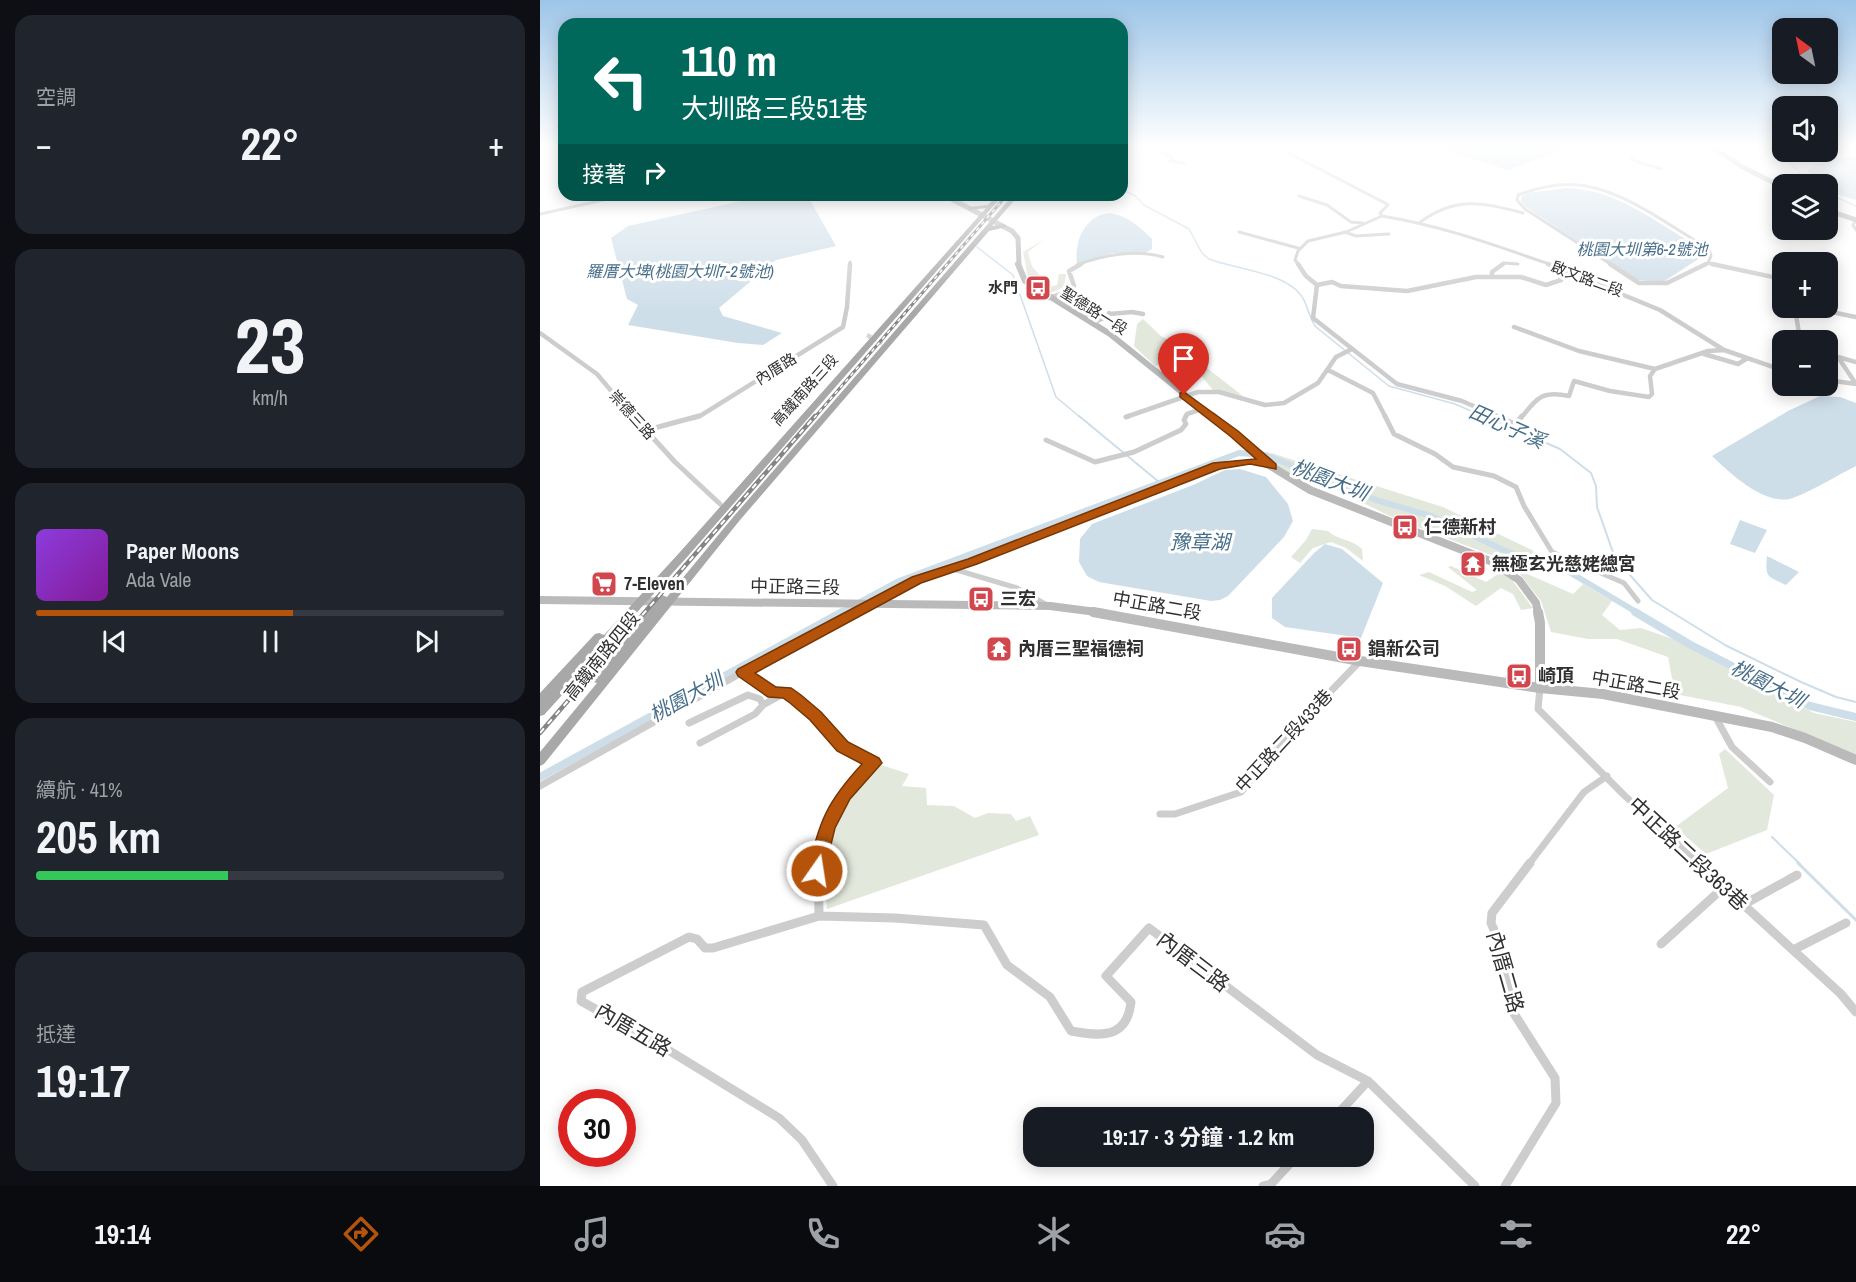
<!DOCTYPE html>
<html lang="zh-TW">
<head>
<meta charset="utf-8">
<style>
	body { margin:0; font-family:"Archivo Narrow","Noto Sans TC",sans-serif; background:#20242c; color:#f1f3f6; height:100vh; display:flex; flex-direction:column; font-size:22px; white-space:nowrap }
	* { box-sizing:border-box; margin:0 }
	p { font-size:20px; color:#9ea1a6 }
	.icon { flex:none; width:33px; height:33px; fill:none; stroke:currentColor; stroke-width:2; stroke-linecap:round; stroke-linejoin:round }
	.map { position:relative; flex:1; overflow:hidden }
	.details { display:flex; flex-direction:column; gap:15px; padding:15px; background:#0d0f14; width:540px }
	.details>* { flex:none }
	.top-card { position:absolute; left:18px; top:18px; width:570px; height:183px; border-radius:18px; box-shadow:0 3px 15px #0003; background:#00695c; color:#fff; overflow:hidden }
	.needle { width:39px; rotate:327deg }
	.fabs { position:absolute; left:1232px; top:18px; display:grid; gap:12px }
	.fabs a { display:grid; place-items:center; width:66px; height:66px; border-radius:12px; background:#171b24; box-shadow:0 3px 15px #0003; font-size:30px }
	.speed { position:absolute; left:18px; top:1089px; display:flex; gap:12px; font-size:30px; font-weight:700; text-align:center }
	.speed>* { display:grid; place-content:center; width:78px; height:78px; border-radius:50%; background:#171b24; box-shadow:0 3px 15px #0003; line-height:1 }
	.speed .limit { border:9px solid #d22; background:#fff; color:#111 }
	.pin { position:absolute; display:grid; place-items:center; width:51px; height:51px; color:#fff; margin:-62px -26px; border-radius:50% 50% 50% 0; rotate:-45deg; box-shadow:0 0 6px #0007 }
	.pin .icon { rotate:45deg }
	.me { position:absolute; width:66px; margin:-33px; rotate:13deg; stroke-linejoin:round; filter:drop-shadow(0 0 4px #0008) }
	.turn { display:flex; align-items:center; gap:21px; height:126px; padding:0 24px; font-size:27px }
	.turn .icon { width:78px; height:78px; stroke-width:2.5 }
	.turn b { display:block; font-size:42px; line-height:51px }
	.then { display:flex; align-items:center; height:57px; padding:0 24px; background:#0003; gap:12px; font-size:22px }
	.big { font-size:45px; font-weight:700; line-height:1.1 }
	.details .widget { flex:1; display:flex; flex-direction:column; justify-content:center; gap:9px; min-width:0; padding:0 21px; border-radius:18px; background:#20242c }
	.details .dial { align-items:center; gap:0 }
	.dial b { font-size:78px; line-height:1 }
	.song { display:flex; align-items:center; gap:18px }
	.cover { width:72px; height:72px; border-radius:9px; background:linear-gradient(135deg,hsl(270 70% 55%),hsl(290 70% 35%)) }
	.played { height:6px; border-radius:3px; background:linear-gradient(90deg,#b45309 55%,#363941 55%) }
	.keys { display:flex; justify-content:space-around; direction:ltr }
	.heat { display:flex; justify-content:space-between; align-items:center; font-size:33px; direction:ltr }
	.charge { height:9px; border-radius:4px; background:linear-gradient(90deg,#34c759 41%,#363941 0) }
	.trip { position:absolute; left:483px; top:1107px; width:351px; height:60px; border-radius:18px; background:#171b24; box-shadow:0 3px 15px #0003; font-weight:700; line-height:60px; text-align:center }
	.dock { display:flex; height:96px; justify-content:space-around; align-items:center; background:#090b0e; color:#9ea1a6 }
	.dock .icon { width:42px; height:42px }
	.dock .selected { color:#b45309 }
	.dock b { font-size:27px; color:#f1f3f6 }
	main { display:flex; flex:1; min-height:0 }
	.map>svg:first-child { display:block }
</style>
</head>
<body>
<main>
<section class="details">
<div class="widget"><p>空調</p>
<div class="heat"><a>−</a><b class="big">22°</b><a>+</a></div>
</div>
<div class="widget dial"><b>23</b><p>km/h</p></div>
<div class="widget">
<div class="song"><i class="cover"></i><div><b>Paper Moons</b><p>Ada Vale</p></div></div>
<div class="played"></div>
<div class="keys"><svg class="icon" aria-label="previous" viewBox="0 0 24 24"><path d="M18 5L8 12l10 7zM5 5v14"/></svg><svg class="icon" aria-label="pause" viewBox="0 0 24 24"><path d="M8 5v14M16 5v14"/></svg><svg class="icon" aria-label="next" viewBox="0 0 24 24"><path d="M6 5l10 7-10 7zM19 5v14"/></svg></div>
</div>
<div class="widget"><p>續航 · 41%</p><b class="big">205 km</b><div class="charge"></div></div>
<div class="widget"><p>抵達</p><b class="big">19:17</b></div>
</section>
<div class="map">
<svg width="1316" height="1186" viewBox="0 0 1316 1186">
	<rect width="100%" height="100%" fill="#fff"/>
	<!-- green -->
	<path fill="#e3e8dd" d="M 505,239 L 488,252 L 492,266 L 509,287 L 517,285 L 519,274 L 526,274 L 524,287 L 508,294 L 488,277 L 483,252 Z
		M 603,319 L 621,336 L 660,356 L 663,365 L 703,396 L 673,390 L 648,360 L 615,366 L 594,346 L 597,324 Z
		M 731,453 L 903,507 L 994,551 L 982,567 L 852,517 L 780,482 L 751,475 L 727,461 Z
		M 772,529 L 788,531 C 797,540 812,539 822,549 L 823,561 L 806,548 L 791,542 L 773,548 L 760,563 L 751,557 L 766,540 Z
		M 911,566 L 946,582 L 961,572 L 972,580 L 993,608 L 981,610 L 973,594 L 961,588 L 936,606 L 905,586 L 879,575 L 889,572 L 932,592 L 937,590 L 908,567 Z
		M 976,569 L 1033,594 L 1043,584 L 1072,601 L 1062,615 L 1080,630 L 1101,628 L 1133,639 L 1274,713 L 1316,722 L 1316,755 L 1201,707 L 1135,694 L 1128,657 L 1077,639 L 1048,639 L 1011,632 L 1001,601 Z
		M 1185,749 L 1234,795 L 1227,830 L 1166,854 L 1135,827 L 1188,788 L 1179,754 Z
		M 341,765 L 369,774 L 362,786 L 386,788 L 387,805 L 414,806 L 435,818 L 448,813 L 471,814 L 476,821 L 490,816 L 499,835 L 287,909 L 283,868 L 294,827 L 314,791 Z"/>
	<!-- water -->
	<path fill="#cedee9" d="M 890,146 L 1031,146 L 1033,147 L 967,170 Z
		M 1301,157 L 1316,157 L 1316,200 L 1287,191 L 1287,184 L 1275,184 L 1268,170 L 1279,163 Z
		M 1027,188 C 1074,189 1113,220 1152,243 L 1162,253 L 1160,258 L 1123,282 L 1096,280 L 986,207 L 981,201 L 981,197 L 987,193 Z
		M 229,195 L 267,195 L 296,246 L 236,260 L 179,308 L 183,316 L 242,333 L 223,345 L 198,343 L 88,325 L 98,305 L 87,299 L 71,238 L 88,226 Z
		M 570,213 C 590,217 598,226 612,239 L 612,249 L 603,254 L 573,253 L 537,264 C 534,241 545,215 570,213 Z
		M 1280,396 L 1300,397 L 1316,403 L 1316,466 C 1296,476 1274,490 1253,498 C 1225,507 1190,473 1172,456 L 1248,411 Z
		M 700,469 L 726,477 L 748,504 L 753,521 L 744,537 L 688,596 L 680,600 L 671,601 L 559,582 L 547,576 L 539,562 L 540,539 L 552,524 L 653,485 L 685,470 Z
		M 1200,520 L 1227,530 L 1215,553 L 1190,544 Z
		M 785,544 L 802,549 L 843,583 L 821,638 L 745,627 L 732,618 L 732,598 L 774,553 Z
		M 1227,556 L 1259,572 L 1246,585 C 1227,576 1225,578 1227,556 Z"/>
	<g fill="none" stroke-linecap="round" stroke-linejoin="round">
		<!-- stream-far2 -->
		<path stroke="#cedee9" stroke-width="1.5" d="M 1236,146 L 1269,184
			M 582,189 L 595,196 L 604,205 L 649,229 L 662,253 L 669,259 C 695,269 742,272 760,294 C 768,303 768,317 776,327 L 849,386 L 915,404 L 947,418
			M 1287,193 L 1316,206
			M 437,247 L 473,275 L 516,397 L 541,418"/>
		<!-- stream-far1 -->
		<path stroke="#cedee9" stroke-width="2" d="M 539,416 L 619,482
			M 944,416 L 1020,449 L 1051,473 L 1056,486 L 1057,507 L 1075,558 L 1112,600 L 1185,645 L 1261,682 L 1296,697 L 1316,702
			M 1232,837 L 1260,864"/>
		<!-- stream -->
		<path stroke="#cedee9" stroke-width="3" d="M 1258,863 L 1316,920"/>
		<!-- canal-far1 -->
		<path stroke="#cedee9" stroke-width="6" d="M 300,613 L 359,581 L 699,453 L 726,455 L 839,501 L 891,516 L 983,559 L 1002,560 L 1019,566 L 1098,613"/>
		<!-- canal -->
		<path stroke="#cedee9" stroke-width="8" d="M 1095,612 L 1149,644 L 1270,706 L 1316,717
			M 0,777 L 302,612"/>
		<!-- street-tunnel -->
		<path stroke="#d6d6d6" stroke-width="4.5" stroke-dasharray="4.5 2" stroke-linecap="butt" d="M 327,335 L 349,347"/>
		<!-- street-far4 -->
		<path stroke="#cdcdcd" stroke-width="3" d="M 613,146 L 632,158 L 630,161 L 644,163
			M 735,146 L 845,203 L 848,205 L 840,213 L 842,216
			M 1091,157 L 1095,161 L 1121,169
			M 759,196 L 787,205 L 811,222 L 823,223
			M 0,214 L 86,195
			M 842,216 C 903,226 954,245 1012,265
			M 1316,220 L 1313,225 L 1316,230
			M 879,223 C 915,196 942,202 983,213
			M 699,232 L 758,248
			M 805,232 L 816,236 L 849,234
			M 1168,263 L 1179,265
			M 310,265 L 310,262
			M 537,265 C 563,255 596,249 623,257
			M 759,265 L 755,260 L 758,251 L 768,241 L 806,232 L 842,216
			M 961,265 L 964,263 L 978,264
			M 1072,265 L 985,209 L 977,200 L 978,195 C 999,187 1024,182 1046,186 C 1090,194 1131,227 1169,249 L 1171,256 L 1168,263
			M 1163,265 L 1168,263"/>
		<!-- street-far3 -->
		<path stroke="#cdcdcd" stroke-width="4.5" d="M 758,264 L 766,276 L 777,285 L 773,318 L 857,384 L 922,401 L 961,418
			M 1008,264 L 1120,310 L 1184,350 L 1242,370
			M 1070,264 L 1099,283 L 1127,283 L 1166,264
			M 1172,264 L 1242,279
			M 952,275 L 952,272 L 963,264
			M 777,285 L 792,282 L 801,286 L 867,291 L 936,277 L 981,277 L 1006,285 L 1021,280 L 1015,267
			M 509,298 L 524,293 L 534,286 L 529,271 L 541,264
			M 1255,308 L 1260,340
			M 1272,308 L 1316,317
			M 570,314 L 592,312 L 603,314
			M 553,323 L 568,316 L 569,313
			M 974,327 L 1039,351 L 1115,369
			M 0,333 L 57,374 L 94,418
			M 1287,353 L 1300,360 L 1316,384
			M 1164,354 L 1198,364 L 1206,359
			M 1298,357 L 1316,362
			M 788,370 L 833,393 L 846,418
			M 1287,380 L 1316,384
			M 586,417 L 658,392 L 679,392 L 725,405 L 744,403 L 778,383 L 796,357 L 810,350
			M 153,418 L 160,416 L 303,327 L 307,307 L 310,264
			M 645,418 L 647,414 L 662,409
			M 981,418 C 997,398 1002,390 1029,396 L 1034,381 L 1070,391 L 1109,397 L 1112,394 L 1110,376 L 1115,369 L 1168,351 L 1184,350"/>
		<!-- street-far2 -->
		<path stroke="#cdcdcd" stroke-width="5" d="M 93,416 L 135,462 L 180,504
			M 845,416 L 854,434 L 895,454 L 913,467 L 954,476 L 976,487 L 984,506 L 1012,552 L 1084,583 L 1098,601
			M 957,416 L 975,424 L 982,416
			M 586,417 L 589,416
			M 107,430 L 159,416
			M 506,440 L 555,462 L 594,452 L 641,430 L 646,424 L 644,420 L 646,416
			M 410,568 L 477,588 L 507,605
			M 313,613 L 376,580 L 433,561 L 677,466 L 711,461 L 726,465"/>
		<!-- street-far1 -->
		<path stroke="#cdcdcd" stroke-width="7" d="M 203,672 L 233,693 L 246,692 L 275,716 L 302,746 L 333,763 C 306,791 282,824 278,864
			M 1000,688 L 998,709 L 1085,796 L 1160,864
			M 1175,716 L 1192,747 L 1230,782
			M 149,723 L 208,695 L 220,699 L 223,705
			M 160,743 L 215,714 L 223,705 L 243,694
			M 0,786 L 203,672 L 316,612
			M 620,814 L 635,814 L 701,792 L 733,751 L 821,660
			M 989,864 L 1044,792 L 1067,776"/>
		<!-- street -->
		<path stroke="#cdcdcd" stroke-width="9" d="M 278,863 L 279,916
			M 1158,863 L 1301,994 L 1316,1012
			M 1203,905 L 1257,875
			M 1121,944 L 1184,887
			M 1253,950 L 1306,923
			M 794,1118 L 828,1081
			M 293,1186 L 262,1140 L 239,1118 L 120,1045 L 41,1001 L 42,992 L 149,937 L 157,939 L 165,948 L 173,948 L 279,916 L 355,918 L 444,925 L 467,965 L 510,997 L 531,1031 C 559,1036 587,1040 591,1002 L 566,976 L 609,928 L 777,1055 L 828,1081 L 935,1186
			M 723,1186 L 731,1184 L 757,1156
			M 965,1186 L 1016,1103 L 1015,1078 L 973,1012 L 958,939 L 951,923 L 952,913 L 990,863"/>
		<!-- secondary-far3 -->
		<path stroke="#bababa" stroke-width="5" d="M 1171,146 L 1201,166 L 1242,187
			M 404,195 L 472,231 L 478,238 L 479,265
			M 1287,210 L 1316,220"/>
		<!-- secondary-far2 -->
		<path stroke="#bababa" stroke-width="6" d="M 478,264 L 485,281 L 570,334 L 674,418"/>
		<!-- secondary-far1 -->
		<path stroke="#bababa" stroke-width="8" d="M 672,416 L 694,433 L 724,462 L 770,490 L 950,561 L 979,580 L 996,603 L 998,613
			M 0,600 L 510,606 L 564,613"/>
		<!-- secondary -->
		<path stroke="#bababa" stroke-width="10" d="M 553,612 L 820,661 L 1000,688 L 1063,694 L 1232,727 L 1265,738 L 1316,760
			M 998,612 L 1000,623 L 1000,688"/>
		<!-- primary -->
		<path fill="#a8a8a8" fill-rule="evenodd" d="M 457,195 L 463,195 L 148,556 L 4,715 L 0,716 L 0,693 L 55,634 L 59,633 L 64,635 L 140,552 L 446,208 L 430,210 L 428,209 L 428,207 L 448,205 Z
			M 473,195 L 479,195 L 452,226 L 464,224 L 467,226 L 466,227 L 449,231 L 200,520 L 4,764 L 0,766 L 0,752 L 57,683 L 53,682 L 51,679 L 53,676 L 118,596 L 122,595 L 127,597 L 194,516 Z"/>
		<!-- rail-far1 casing -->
		<g stroke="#858585" stroke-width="3">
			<path id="rail-far1" d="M 274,418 L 467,195"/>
		</g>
		<!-- rail casing -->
		<g stroke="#858585" stroke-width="4.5">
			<path id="rail" d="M 0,733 L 275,416"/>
		</g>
		<!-- rail-far1 -->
		<use href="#rail-far1" stroke="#fff" stroke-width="1.5" stroke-dasharray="4" stroke-linecap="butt"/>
		<!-- rail -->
		<use href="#rail" stroke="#fff" stroke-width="2" stroke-dasharray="6" stroke-linecap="butt"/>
	</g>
	<!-- sky -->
	<linearGradient id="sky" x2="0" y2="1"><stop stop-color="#9dc5e8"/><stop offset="0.47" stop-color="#fff"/><stop offset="1" stop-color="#fff" stop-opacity="0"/></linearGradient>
	<rect width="1316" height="312" fill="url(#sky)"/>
	<!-- route -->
	<path fill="#b45309" stroke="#753606" stroke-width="1.5" d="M 644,392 L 698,431 L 736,464 L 736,469 L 710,464 L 680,469 L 437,564 L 381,583 L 215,673 L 236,687 L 251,688 L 261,695 L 281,712 L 308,742 L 339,758 L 342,763 L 310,799 L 295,828 L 283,877 L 277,879 L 270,877 L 268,871 C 279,821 287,802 322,764 L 297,751 L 270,720 L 250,703 L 243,698 L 228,697 L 198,676 L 196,672 L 198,669 L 372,577 L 428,559 L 673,463 L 716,459 L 690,436 L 640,397 L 640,393 Z"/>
	<!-- icons -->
	<defs>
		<g id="bus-square" transform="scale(1.35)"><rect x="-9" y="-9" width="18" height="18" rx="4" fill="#d2474e" stroke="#fff"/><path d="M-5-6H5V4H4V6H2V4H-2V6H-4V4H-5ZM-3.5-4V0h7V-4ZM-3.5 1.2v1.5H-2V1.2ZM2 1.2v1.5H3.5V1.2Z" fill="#fff"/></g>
		<g id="temple-square" transform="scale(1.35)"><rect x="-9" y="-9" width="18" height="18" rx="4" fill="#d2474e" stroke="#fff"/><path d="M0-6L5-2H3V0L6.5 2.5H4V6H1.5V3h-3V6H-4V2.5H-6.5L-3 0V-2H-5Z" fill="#fff"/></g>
		<g id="supermarket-square" transform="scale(1.35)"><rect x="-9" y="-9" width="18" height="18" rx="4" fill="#d2474e" stroke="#fff"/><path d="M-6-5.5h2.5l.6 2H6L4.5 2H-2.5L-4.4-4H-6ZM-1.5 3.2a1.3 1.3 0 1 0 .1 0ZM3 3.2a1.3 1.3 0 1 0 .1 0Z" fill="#fff"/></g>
	</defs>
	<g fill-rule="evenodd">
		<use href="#bus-square" x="498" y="288"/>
		<use href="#bus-square" x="865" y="527"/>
		<use href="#temple-square" x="933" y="564"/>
		<use href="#supermarket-square" x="64" y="584"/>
		<use href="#bus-square" x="441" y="599"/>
		<use href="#temple-square" x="459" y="649"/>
		<use href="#bus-square" x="809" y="649"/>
		<use href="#bus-square" x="979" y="676"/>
	</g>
	<g text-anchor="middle" stroke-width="6" stroke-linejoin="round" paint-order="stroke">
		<!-- far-street labels -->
		<g font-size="15" fill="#303030" stroke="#fff">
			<text transform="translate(1047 279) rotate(20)" y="5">啟文路二段</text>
			<text transform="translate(554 311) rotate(32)" y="5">聖德路一段</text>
			<text transform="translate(236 369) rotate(-32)" y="5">內厝路</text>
			<text transform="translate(265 390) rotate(-48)" y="5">高鐵南路三段</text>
			<text transform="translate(92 415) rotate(48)" y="5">崇德三路</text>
		</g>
		<!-- far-poi labels -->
		<g font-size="15" font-weight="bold" fill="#303030" stroke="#fff" text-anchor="end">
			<text x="478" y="293">水門</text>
		</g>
		<!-- far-water labels -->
		<g font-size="16" font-style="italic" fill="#476e89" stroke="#fff">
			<text x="1102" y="255">桃園大圳第6-2號池</text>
			<text x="140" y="277">羅厝大埤(桃園大圳7-2號池)</text>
		</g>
		<!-- poi labels -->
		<g font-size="18" font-weight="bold" fill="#303030" stroke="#fff" text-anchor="start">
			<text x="884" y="533">仁德新村</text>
			<text x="952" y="570">無極玄光慈姥總宮</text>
			<text x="84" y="590">7-Eleven</text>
			<text x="460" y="605">三宏</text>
			<text x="478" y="655">內厝三聖福德祠</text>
			<text x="828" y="655">錩新公司</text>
			<text x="998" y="682">崎頂</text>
		</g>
		<!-- street labels -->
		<g font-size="18" fill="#303030" stroke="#fff">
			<text transform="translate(255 587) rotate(1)" y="6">中正路三段</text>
			<text transform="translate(617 606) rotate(10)" y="6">中正路二段</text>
			<text transform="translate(62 656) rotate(-51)" y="6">高鐵南路四段</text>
			<text transform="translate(1096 685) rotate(10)" y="6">中正路二段</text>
			<text transform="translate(744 741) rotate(-47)" y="6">中正路二段433巷</text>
		</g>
		<!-- water labels -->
		<g font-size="20" font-style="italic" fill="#476e89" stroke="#fff">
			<text transform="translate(967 426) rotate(24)" y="7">田心子溪</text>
			<text transform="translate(790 480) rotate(21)" y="7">桃園大圳</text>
			<text x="660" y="549">豫章湖</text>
			<text transform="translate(1228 684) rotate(27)" y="7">桃園大圳</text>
			<text transform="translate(146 697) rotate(-29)" y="7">桃園大圳</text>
		</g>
		<!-- near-street labels -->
		<g font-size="21" fill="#303030" stroke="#fff">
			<text transform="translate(1148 854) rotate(43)" y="7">中正路二段363巷</text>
			<text transform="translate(653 962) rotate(37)" y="7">內厝三路</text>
			<text transform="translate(965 972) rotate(74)" y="7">內厝二路</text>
			<text transform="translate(93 1030) rotate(30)" y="7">內厝五路</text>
		</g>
	</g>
</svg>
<div class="fabs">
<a><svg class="needle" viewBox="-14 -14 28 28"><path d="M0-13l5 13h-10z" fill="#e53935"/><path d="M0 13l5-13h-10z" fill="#9ea1a6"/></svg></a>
<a><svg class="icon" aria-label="sound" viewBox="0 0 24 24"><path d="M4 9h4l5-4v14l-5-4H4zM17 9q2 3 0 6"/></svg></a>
<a><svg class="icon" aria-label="layers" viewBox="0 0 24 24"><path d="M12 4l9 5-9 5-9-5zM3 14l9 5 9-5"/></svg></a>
<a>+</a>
<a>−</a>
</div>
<div class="speed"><div class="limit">30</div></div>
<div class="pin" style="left:644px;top:395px;background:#d93025"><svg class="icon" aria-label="arrive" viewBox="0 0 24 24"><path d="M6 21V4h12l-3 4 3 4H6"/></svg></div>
<svg class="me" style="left:277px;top:871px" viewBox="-20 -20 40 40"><circle r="17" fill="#b45309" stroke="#fff" stroke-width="3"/><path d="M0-11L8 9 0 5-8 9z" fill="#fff"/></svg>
<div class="trip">19:17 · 3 分鐘 · 1.2 km</div>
<div class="top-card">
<div class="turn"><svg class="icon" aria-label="left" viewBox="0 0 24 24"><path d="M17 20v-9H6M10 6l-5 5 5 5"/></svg><div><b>110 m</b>大圳路三段51巷</div></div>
<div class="then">接著<svg class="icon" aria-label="right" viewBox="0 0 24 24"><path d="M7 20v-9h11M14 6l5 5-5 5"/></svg></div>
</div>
</div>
</main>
<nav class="dock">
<b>19:14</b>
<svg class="icon selected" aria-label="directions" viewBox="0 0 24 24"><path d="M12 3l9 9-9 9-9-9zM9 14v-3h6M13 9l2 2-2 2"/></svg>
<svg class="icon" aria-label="music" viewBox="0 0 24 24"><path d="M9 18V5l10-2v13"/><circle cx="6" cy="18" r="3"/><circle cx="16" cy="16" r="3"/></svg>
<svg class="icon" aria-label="phone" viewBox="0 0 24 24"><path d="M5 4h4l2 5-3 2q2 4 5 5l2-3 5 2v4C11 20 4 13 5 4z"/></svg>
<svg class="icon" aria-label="climate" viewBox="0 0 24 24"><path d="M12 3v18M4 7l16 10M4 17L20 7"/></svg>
<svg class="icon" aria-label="car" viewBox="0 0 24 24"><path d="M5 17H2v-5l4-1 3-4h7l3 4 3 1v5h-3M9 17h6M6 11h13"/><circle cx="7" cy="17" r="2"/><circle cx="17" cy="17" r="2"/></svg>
<svg class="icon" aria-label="filters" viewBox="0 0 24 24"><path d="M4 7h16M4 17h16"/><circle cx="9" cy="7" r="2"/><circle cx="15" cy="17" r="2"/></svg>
<b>22°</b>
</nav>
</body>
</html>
